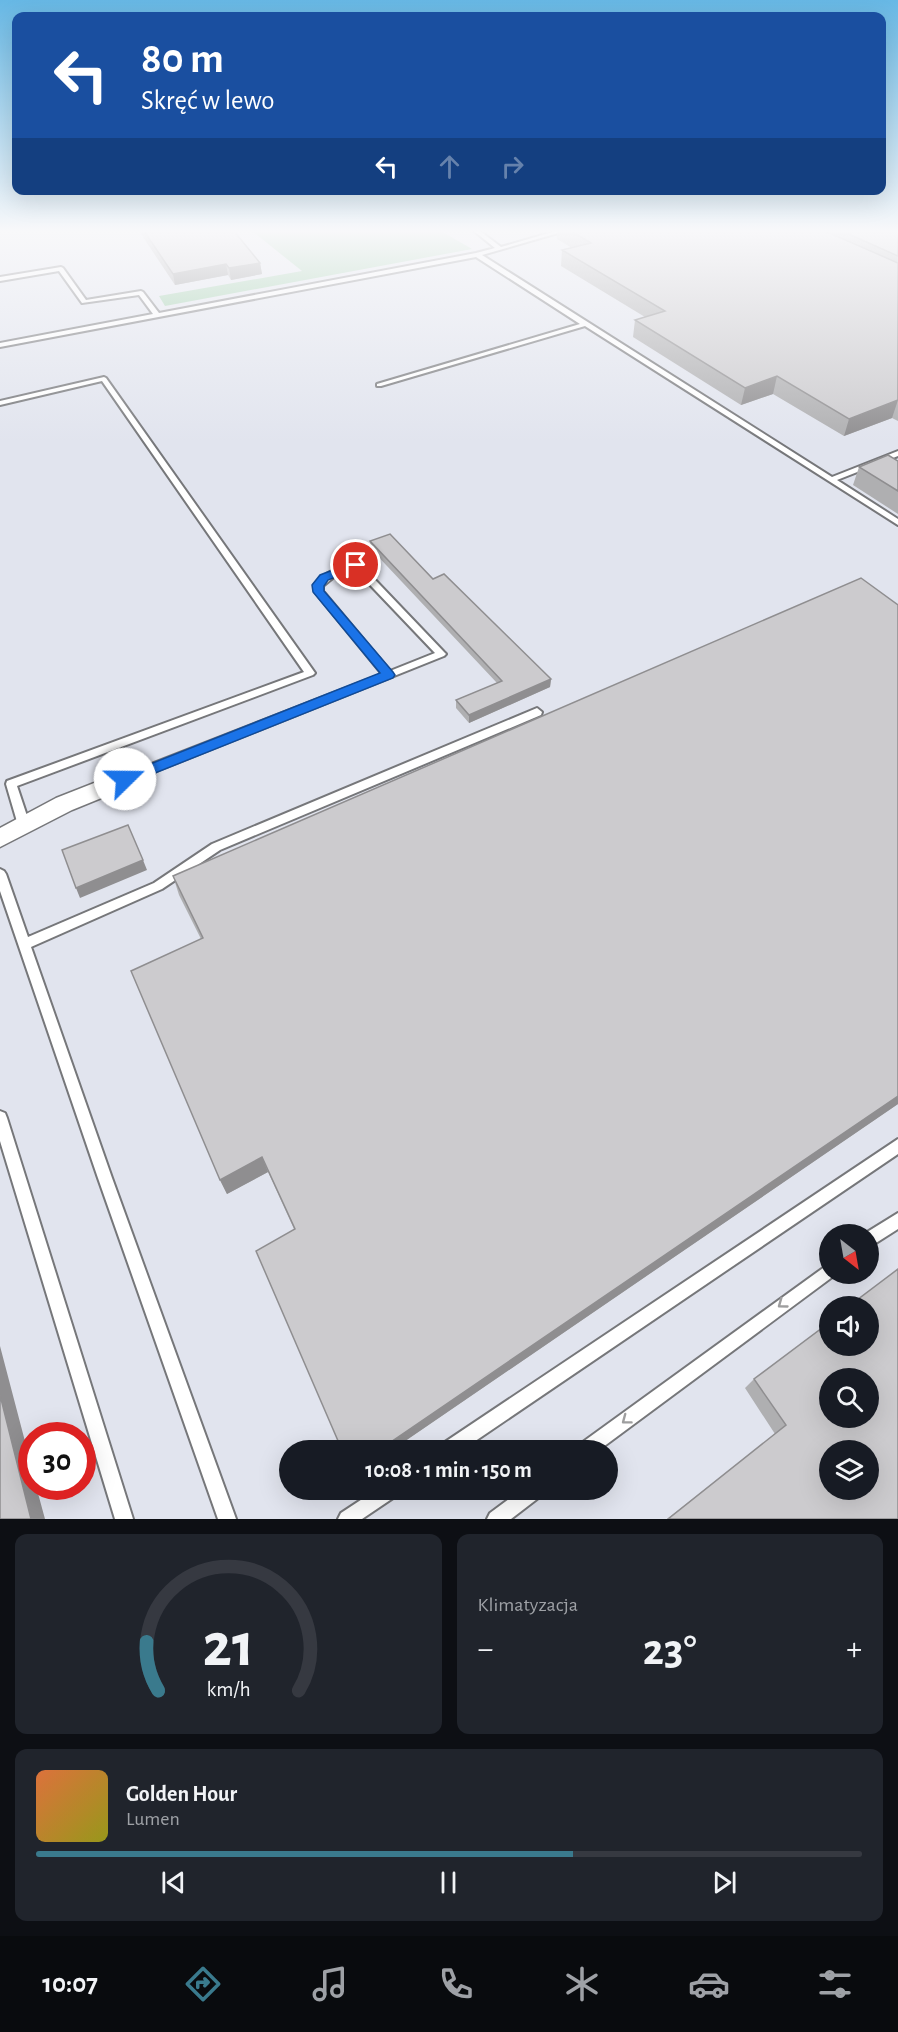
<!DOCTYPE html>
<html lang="pl">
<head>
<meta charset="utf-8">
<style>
	body { margin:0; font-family:"Alegreya Sans",sans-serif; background:#20242c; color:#f1f3f6; height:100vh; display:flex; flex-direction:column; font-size:22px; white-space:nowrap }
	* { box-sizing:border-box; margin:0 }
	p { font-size:20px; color:#9ea1a6 }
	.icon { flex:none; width:33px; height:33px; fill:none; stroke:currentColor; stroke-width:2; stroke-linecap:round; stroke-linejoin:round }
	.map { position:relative; height:1519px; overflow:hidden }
	.drawer { display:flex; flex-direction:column; gap:15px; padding:15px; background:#0d0f14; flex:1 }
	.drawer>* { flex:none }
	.guide { position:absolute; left:12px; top:12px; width:874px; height:183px; border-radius:12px; box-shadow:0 6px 24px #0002; background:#1a4fa0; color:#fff; overflow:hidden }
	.needle { width:39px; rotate:149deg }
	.tools { position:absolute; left:819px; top:1224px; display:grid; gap:12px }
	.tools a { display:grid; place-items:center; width:60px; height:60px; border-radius:50%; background:#171b24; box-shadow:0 6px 24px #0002; font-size:30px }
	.speed { position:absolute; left:18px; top:1422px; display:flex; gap:12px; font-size:30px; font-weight:700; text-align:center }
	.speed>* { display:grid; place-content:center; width:78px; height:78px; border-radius:50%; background:#171b24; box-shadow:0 6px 24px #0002; line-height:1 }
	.speed .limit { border:9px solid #d22; background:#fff; color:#111 }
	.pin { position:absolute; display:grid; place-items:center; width:51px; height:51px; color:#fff; margin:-26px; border:3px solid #fff; border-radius:50%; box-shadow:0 2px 6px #0007 }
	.me { position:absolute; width:66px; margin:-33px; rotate:68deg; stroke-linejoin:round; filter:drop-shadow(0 0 4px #0008) }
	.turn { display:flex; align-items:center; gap:21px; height:126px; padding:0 30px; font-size:27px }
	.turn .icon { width:78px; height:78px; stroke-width:2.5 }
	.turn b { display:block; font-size:42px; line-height:51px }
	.lanes { display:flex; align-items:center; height:57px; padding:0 30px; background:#0003; justify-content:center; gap:30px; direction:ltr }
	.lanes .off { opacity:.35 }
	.big { font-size:45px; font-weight:600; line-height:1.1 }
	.drawer .widget { flex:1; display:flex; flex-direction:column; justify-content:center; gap:9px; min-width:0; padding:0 21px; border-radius:12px; background:#20242c }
	.drawer .dial { align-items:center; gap:0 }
	.dial svg { height:156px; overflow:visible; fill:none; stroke:#363941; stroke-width:7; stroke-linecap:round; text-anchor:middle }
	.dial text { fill:#f1f3f6; stroke:none }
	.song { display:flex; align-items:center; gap:18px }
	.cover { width:72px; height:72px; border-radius:9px; background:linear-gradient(135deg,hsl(20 70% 55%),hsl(60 70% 35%)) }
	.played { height:6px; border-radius:3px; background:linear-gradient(90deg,#3a7a8d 65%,#363941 65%) }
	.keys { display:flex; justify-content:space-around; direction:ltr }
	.heat { display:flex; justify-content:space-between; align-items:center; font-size:33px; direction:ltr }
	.drawer .tiles { flex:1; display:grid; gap:15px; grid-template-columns:1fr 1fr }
	.widget:last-child { grid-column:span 2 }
	.trip { position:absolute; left:279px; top:1440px; width:339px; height:60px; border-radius:30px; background:#171b24; box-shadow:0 6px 24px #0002; font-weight:600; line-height:60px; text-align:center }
	.menu { display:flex; height:96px; justify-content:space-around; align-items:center; background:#090b0e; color:#9ea1a6 }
	.menu .icon { width:42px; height:42px }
	.menu .current { color:#3a7a8d }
	.menu b { font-size:27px; color:#f1f3f6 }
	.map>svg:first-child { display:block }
</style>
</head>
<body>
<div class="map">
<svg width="898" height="1519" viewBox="0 0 898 1519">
	<rect width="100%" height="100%" fill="#eff0f4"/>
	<!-- built -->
	<path fill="#e1e4ee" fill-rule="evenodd" d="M 0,231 L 898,231 L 898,1519 L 0,1519 ZM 830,1234 L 868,1234 L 868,1274 L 830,1274 ZM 830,1306 L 868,1306 L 868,1346 L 830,1346 ZM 830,1378 L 868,1378 L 868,1418 L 830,1418 ZM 32,1436 L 82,1436 L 82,1486 L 32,1486 ZM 290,1450 L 608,1450 L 608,1490 L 290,1490 ZM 830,1450 L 868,1450 L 868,1490 L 830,1490 Z"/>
	<!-- green -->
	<path fill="#98cba5" d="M 252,231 L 441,231 L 472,249 L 165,306 L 159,296 L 302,271 Z"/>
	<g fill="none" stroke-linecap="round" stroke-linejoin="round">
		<!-- lane casing -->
		<g stroke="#76777a" stroke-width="4">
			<path id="lane" d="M 474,231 L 480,231 L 501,247 L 556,231 L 565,231 L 482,255 L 832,477 L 898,451 L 898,456 L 837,480 L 898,519 L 898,525 L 585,326 L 381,386 L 377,386 L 377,384 L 580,324 L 476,257 L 0,347 L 0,343 L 153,314 L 139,295 L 82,303 L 59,271 L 0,281 L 0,277 L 61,267 L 63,268 L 86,300 L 141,291 L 143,292 L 159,313 L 476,253 L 495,248 Z
				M 104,377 L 106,378 L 315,673 L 313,675 L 17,786 L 30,825 L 28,828 L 20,828 L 18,825 L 6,784 L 7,781 L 304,672 L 102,381 L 0,405 L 0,401 Z
				M 356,562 L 359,563 L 444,652 L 446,654 L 444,656 L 149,774 L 141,774 L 140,771 L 141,768 L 382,674 L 315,592 L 314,585 C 324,572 340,567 356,562 ZM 354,568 L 435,653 L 390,671 L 323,591 L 323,586 L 334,577 Z
				M 537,708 L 542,712 L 541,715 L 220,850 L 162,889 L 31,947 L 112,1178 L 236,1519 L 218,1519 L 98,1178 L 0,891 L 0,869 L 4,871 L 6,874 L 28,937 L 154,883 L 212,844 Z
				M 0,1111 L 5,1113 L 7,1118 L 133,1519 L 115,1519 L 0,1141 Z
				M 898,1139 L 898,1154 L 462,1450 L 440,1450 L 442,1444 Z
				M 898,1213 L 898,1229 L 868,1248 L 868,1234 L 864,1234 Z
				M 830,1263 L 830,1274 L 836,1274 L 835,1275 L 599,1450 L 578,1450 L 580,1444 Z
				M 376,1490 L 399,1490 L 396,1496 L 362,1519 L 338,1519 L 341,1513 Z
				M 521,1490 L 544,1490 L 541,1496 L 511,1519 L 487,1519 L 490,1513 Z"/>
		</g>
		<!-- street casing -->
		<g stroke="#76777a" stroke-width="3">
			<path id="street" d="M 145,763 L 153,765 L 156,771 L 153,777 L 72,810 L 0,847 L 0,828 L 56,798 Z"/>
		</g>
		<!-- lane -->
		<use href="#lane" fill="#fff" fill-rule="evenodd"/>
		<!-- street -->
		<use href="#street" fill="#fff" fill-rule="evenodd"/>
	</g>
	<!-- wall -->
	<path fill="#afafb1" d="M 139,231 L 234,231 L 260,263 L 262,274 L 231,280 L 228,275 L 175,285 Z
		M 557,231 L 898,231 L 898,421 L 892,418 L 844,436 L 773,394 L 741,405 L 633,337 L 635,320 L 645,317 L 561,266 L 562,250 L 572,248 L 557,239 Z
		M 898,461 L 898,514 L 853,485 L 859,467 Z
		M 370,541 L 433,579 L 551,679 L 550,687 L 469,723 L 456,708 L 456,700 L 497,683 L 371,549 Z
		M 173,876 L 898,1104 L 392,1450 L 342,1450 L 294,1229 L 268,1172 L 227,1194 L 220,1180 L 201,939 L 179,895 Z
		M 754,1379 L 898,1519 L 667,1519 L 775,1434 L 745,1388 Z"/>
	<!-- shaded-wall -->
	<path fill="#8f8e90" d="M 260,263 L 262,274 L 231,280 L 229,268 Z
		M 226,264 L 228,275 L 175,285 L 173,274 Z
		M 777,376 L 773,394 L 741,405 L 745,388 Z
		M 898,400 L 892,418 L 844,436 L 849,419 Z
		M 551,679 L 550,687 L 469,723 L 469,715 Z
		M 143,860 L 147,870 L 80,898 L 76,888 Z
		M 898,1096 L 898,1104 L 392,1450 L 379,1450 Z
		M 262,1157 L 268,1172 L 227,1194 L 220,1180 Z
		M 0,1346 L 32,1468 L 32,1486 L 36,1486 L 45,1519 L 31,1519 L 0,1395 Z"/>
	<!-- building -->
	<path fill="#cccbce" stroke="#8f8e90" stroke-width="1.5" fill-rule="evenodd" d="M 144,231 L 234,231 L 260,263 L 229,268 L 226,264 L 173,274 Z
		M 571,231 L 825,231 L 898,263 L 898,400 L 849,419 L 777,376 L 745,388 L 635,320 L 665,311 L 562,250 L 591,243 Z
		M 842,231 L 898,231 L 898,256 Z
		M 888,455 L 898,461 L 898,491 L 859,467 Z
		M 390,534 L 433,579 L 444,574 L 551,679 L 469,715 L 456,700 L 502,681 L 370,541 Z
		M 861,578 L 898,605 L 898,1096 L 379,1450 L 342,1450 L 256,1251 L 295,1229 L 262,1157 L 220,1180 L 131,971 L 203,938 L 173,876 Z
		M 128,825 L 143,860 L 76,888 L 62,850 Z
		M 898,1269 L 898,1519 L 668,1519 L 786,1425 L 754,1379 L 830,1322 L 830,1346 L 868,1346 L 868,1306 L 849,1306 ZM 830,1378 L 868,1378 L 868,1418 L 830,1418 ZM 830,1450 L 868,1450 L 868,1490 L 830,1490 Z
		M 0,1395 L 31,1519 L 0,1519 Z"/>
	<!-- one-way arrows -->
	<defs><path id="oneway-chevron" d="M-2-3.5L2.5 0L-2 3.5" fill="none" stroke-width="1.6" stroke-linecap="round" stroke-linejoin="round" transform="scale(1.5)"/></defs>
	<g stroke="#9e9e9f">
		<use href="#oneway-chevron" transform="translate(782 1304) rotate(144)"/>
		<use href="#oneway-chevron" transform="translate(626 1420) rotate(143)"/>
	</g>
	<!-- sky -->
	<linearGradient id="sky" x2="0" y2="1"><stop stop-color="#67b8e5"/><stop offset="0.52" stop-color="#f8f8fa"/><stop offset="1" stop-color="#f8f8fa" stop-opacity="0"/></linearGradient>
	<rect width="898" height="444" fill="url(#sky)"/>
	<!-- route -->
	<path fill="#1a73e8" stroke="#114b97" stroke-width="1.5" d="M 356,561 L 361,565 L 360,567 L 328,580 L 324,586 L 324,591 L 393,672 L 395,675 L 393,678 L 130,783 L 120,783 L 118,779 L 120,776 L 380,673 L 313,592 L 312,585 L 320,575 Z"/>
</svg>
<div class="tools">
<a><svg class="needle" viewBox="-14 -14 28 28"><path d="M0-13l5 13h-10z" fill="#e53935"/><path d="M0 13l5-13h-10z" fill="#9ea1a6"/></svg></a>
<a><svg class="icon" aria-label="sound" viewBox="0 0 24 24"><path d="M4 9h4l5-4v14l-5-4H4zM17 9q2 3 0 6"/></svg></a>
<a><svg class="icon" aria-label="search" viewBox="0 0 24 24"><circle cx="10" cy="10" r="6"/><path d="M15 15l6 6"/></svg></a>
<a><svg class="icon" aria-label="layers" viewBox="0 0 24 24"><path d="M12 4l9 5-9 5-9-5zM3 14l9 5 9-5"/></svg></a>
</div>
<div class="speed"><div class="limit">30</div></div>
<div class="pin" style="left:356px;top:565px;background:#d93025"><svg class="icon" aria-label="arrive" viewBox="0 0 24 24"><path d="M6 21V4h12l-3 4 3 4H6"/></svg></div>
<svg class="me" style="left:125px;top:779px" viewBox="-20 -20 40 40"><circle r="19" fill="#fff"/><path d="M0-13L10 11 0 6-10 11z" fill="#1a73e8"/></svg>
<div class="trip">10:08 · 1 min · 150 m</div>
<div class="guide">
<div class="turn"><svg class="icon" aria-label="left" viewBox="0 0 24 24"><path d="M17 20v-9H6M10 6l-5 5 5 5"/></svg><div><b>80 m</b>Skręć w lewo</div></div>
<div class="lanes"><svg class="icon" aria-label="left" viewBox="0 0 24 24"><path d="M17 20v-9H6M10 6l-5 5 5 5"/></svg><svg class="icon off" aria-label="ahead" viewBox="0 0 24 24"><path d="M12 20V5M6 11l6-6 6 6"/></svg><svg class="icon off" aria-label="right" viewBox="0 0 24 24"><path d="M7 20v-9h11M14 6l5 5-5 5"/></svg></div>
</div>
</div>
<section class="drawer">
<div class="tiles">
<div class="widget dial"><svg viewBox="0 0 100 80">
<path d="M14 69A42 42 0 1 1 86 69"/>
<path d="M14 69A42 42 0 0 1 8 44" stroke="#3a7a8d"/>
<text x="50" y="56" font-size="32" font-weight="700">21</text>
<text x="50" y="72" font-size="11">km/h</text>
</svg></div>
<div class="widget"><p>Klimatyzacja</p>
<div class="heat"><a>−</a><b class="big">23°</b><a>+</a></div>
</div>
<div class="widget">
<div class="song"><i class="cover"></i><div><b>Golden Hour</b><p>Lumen</p></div></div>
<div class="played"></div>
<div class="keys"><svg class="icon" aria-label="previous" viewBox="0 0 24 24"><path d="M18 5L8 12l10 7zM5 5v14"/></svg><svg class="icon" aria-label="pause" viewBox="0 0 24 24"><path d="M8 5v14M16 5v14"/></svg><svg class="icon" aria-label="next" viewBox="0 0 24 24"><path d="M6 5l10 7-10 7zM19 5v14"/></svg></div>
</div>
</div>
</section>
<nav class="menu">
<b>10:07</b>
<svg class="icon current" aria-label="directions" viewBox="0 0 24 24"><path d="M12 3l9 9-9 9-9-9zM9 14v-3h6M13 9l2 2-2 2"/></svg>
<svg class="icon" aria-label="music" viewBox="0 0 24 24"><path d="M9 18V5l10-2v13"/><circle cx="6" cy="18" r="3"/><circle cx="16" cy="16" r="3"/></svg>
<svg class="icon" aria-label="phone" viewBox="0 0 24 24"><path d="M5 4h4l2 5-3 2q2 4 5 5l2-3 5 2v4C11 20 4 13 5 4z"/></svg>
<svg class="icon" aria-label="climate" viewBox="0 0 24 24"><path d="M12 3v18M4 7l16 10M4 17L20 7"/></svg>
<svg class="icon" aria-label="car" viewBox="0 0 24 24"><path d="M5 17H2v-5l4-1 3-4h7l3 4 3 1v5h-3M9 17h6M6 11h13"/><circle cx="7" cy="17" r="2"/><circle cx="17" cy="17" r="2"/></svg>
<svg class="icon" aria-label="filters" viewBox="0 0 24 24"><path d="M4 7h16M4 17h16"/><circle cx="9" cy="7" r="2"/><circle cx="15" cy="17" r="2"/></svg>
</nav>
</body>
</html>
